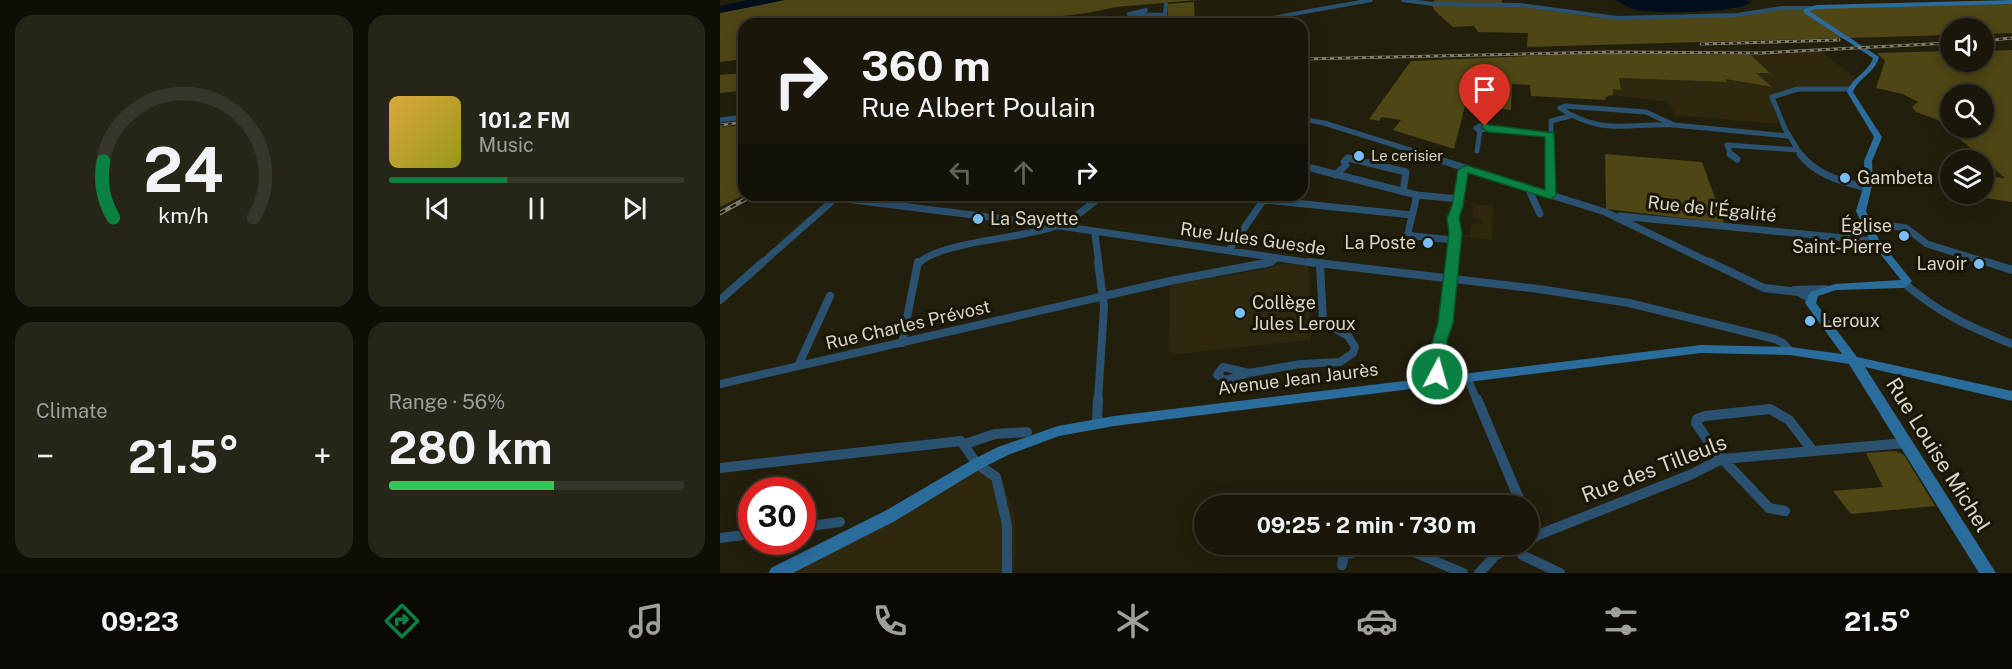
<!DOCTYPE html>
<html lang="en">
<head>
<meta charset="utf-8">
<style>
	body { margin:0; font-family:"Public Sans",sans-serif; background:#272418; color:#f1f3f6; height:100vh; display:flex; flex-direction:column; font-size:22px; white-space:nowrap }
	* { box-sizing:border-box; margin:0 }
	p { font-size:20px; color:#9f9f9c }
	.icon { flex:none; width:33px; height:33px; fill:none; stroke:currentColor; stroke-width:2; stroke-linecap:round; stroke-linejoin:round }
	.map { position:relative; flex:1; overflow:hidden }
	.details { display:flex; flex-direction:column; gap:15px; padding:15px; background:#0e0d06; width:720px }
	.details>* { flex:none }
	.banner { position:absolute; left:18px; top:18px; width:570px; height:183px; border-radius:18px; box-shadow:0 3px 15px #0003,0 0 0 2px #38362b; background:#1a170a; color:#f1f3f6; overflow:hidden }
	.controls { position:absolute; left:1220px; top:18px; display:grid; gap:12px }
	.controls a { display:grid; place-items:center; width:54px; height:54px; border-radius:50%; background:#1a170a; box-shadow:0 3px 15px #0003,0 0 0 2px #38362b; font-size:30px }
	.speed { position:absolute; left:18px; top:477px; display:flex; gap:12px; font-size:30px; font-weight:700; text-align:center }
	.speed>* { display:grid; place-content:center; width:78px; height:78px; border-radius:50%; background:#1a170a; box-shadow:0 3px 15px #0003,0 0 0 2px #38362b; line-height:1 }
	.speed .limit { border:9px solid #d22; background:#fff; color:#111 }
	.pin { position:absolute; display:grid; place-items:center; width:51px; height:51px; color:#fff; margin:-62px -26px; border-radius:50% 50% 50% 0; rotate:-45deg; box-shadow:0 0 6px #0007 }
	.pin .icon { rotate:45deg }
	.me { position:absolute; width:66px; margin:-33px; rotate:6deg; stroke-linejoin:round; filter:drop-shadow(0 0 4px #0008) }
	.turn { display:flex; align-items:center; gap:21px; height:126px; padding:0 24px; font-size:27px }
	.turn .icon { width:78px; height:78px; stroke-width:2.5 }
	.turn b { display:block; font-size:42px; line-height:51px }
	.lanes { display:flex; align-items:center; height:57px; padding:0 24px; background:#0003; justify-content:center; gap:30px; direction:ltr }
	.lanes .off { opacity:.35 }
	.big { font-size:45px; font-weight:700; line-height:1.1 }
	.details .widget { flex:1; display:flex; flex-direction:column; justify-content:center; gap:9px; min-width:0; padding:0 21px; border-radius:18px; background:#272418 }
	.details .dial { align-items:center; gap:0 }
	.dial svg { height:156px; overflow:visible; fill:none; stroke:#38362b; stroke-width:7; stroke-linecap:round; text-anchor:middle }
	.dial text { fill:#f1f3f6; stroke:none }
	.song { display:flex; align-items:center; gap:18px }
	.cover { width:72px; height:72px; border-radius:9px; background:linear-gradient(135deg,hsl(40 70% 55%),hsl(60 70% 35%)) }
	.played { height:6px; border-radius:3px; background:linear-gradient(90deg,#0b8043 40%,#38362b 40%) }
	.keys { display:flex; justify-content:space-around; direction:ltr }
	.heat { display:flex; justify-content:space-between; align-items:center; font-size:33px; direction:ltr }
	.charge { height:9px; border-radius:4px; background:linear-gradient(90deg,#34c759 56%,#38362b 0) }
	.details .tiles { flex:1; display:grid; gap:15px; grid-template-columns:repeat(2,1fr) }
	.trip { position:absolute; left:474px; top:495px; width:345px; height:60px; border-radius:30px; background:#1a170a; box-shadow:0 3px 15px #0003,0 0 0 2px #38362b; font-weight:700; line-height:60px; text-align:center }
	.menu { display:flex; height:96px; justify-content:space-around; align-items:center; background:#0a0904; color:#9f9f9c }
	.menu .icon { width:42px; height:42px }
	.menu .current { color:#0b8043 }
	.menu b { font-size:27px; color:#f1f3f6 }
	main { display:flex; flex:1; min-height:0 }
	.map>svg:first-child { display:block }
</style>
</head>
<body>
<main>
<section class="details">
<div class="tiles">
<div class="widget dial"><svg viewBox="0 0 100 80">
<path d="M14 69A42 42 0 1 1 86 69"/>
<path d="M14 69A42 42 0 0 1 9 40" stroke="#0b8043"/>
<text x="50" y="56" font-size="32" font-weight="700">24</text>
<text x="50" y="72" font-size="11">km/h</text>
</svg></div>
<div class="widget">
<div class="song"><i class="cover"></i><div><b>101.2 FM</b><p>Music</p></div></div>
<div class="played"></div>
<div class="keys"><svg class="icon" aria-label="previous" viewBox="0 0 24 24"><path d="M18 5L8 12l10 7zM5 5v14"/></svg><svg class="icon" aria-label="pause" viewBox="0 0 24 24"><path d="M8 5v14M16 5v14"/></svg><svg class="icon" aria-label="next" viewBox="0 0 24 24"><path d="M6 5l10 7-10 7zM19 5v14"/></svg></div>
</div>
<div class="widget"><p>Climate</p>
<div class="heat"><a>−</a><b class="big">21.5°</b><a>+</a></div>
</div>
<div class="widget"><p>Range · 56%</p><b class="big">280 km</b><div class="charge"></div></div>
</div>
</section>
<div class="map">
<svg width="1292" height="573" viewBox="0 0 1292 573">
	<rect width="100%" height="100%" fill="#231f0d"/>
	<!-- built -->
	<path fill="#2d280e" d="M 1100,51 L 1134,76 L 1136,88 L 1060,91 L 1052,95 L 1058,124 L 954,115 L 950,102 L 893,95 L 893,89 L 900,89 L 898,78 L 1006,82 L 1003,79 L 1050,87 L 1035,73 L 1049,72 L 1031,55 Z
		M 750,203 L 776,206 L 773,208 L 772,240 L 742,237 L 743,235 L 750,236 L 752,224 L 762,223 L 760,219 L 752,218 L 753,206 Z
		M 566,263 L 589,267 L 591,340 L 449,355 L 450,285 L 545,269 Z
		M 245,468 L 278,475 L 284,485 L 295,519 L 296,553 L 293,573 L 44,573 L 77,559 Z"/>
	<!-- green -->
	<path fill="#4f4615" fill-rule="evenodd" d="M 65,0 L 477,0 L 396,7 L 368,13 L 324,18 L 324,24 L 24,24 L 24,59 L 0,62 L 0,13 Z
		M 715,0 L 782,0 L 781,4 L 882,18 L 905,18 L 1023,16 L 1063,8 L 1292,4 L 1292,33 L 1263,34 L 1263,28 L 1230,28 L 1230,35 L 807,47 L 808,33 L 758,32 L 754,26 L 733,27 L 715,11 L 711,3 Z
		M 474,2 L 475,24 L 447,24 L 448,4 Z
		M 1292,50 L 1292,202 L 1265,198 L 1262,194 L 1263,176 L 1285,178 L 1218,120 L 1196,112 L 1192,107 L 1198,102 L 1183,94 L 1156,88 L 1165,61 L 1157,53 L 1230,51 L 1230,62 L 1263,62 L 1263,51 ZM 1230,94 L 1263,94 L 1263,128 L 1230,128 Z
		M 881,53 L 1031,55 L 1050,73 L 1036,73 L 1052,87 L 1005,79 L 1007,82 L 899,78 L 901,90 L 893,89 L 893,95 L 886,97 L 885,100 L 811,96 L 810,85 L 792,84 L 791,110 L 745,106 L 734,149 L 673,130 L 681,120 L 662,117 L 659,121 L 649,119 L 691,61 Z
		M 24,73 L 24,86 L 20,91 L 0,93 L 0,75 Z
		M 24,125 L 24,195 L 0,207 L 0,127 Z
		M 885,154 L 982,162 L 1004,223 L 886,209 Z
		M 1175,451 L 1184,455 L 1215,506 L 1131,514 L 1113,491 L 1163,487 L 1146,453 Z"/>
	<!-- water -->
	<path fill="#010f1c" d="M 28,0 L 65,0 L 0,13 L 0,6 Z
		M 895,0 L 1027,0 L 1031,3 C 1011,13 940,14 917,10 C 910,9 902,3 895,0 Z"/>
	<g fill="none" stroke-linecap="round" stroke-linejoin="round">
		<!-- street-far4 -->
		<path stroke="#2a516f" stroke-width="4" d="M 683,0 L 713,4 L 800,5 L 897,18 L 1017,15 L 1062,8 L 1090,8
			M 426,10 L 409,14 L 445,15
			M 444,24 L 446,4
			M 529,24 C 569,13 610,8 651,0"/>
		<!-- street-far3 -->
		<path stroke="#2a516f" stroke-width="5" d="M 845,106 L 926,112 L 954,125 C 910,123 881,136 840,108 Z
			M 582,119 L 604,123 L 706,155
			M 0,120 L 24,117
			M 954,125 L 1069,136
			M 759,126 L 765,126 L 768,129 L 758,130 L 756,128 Z
			M 768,129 L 830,135
			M 757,151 L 760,131
			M 831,155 L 831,121 L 850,116
			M 1011,155 L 1007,145 L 1078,150
			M 1081,155 L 1065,129 L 1052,97 L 1078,89 L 1130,89"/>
		<!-- street-far2 -->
		<path stroke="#2a516f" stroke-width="7" d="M 701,154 L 885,212 L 993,264
			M 1010,154 L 1017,159
			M 1080,154 C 1097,176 1121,181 1147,188
			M 591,168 L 697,195 L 739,199
			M 615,175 L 626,165 L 624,162 L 628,158 L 686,172 L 683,192
			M 808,188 L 820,214
			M 92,195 L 326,224 L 599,264
			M 497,195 L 692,215
			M 697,195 L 688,233 L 693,236 L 734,240
			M 830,195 L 831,154
			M 900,216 L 1155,241
			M 1145,222 L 1186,228 L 1207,244 L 1272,264
			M 378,232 L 375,235 L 379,264
			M 509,250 L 547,195
			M 41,264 L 118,196
			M 198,264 C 219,241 303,239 336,226 C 354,220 368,206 383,195
			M 545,264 L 557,258
			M 732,264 L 735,233 L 733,218 L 738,206 L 743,170 L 746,169"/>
		<!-- street-far1 -->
		<path stroke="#2a516f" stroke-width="8" d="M 589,262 L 819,289 L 909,303 L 1055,339 L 1063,343 L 1070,351
			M 990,262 L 1044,288 L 1078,292 L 1091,299
			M 1267,262 L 1292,270
			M 1185,284 C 1222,315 1248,326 1292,344
			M 1074,290 L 1105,289
			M 0,300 L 43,262
			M 182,343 L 198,262
			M 78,366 L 110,296
			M 503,367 L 529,373 L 505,380 L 497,375 Z
			M 529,373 L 581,364 L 620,362 L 633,353 L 635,347 L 628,336 L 603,322 L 600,264
			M 747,377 L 757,401
			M 715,381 L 720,340 L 726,323 L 732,262
			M 0,384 L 450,281 L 551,262
			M 378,401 L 384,306 L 378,262"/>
		<!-- street -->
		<path stroke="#2a516f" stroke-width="10" d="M 757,399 L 802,506
			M 377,423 L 378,399
			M 245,444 L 275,434 L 307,432
			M 0,468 L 241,441 L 257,464 L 276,477 L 287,525 L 287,573
			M 1065,511 L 1049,508 L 995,451 L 976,423 L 977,419 L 985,416 L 1050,409 L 1069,420 L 1092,450
			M 808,522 L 815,537
			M 82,527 L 120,522
			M 0,538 L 32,534
			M 808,539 L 970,475 L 1002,459 L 1186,443
			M 675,544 L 743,573
			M 794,545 L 802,555 L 840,573
			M 622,565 L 624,555 L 664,544
			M 759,573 L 775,556 L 796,544"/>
		<!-- secondary -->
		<path fill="#2a6c9c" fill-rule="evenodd" d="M 1292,0 L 1292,4 L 1096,9 L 1089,11 L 1159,57 C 1155,73 1139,77 1133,92 L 1162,137 L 1152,161 L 1153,181 L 1146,211 L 1159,240 L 1192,281 L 1186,287 L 1182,288 L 1116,290 L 1098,296 L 1096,303 L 1137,357 L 1292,391 L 1292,401 L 1145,367 L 1276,573 L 1259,573 L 1129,364 L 1070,355 L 981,353 L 394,426 L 339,436 L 288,455 L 262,468 L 175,521 L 73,573 L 49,573 L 51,568 L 165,511 L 252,460 L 278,447 L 338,426 L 394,416 L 981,345 L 1070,347 L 1122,354 L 1085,303 L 1090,292 L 1115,284 L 1181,280 L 1150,241 L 1136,211 L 1145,181 L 1144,161 L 1154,137 L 1127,92 C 1132,77 1149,72 1153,58 L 1084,13 L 1084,9 L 1096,5 Z"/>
		<!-- rail-far1 casing -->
		<g stroke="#817e6f" stroke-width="3">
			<path id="rail-far1" d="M 1263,41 L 1292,38
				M 981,44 L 1119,40
				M 582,59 L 889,52 L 1041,53 L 1230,43
				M 0,125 L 24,122"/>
		</g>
		<!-- rail casing -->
		<g stroke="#817e6f" stroke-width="4.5">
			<path id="rail" d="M 0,213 L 33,195"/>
		</g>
		<!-- rail-far1 -->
		<use href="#rail-far1" stroke="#1a1605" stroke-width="1.5" stroke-dasharray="4" stroke-linecap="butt"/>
		<!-- rail -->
		<use href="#rail" stroke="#1a1605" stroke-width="2" stroke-dasharray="6" stroke-linecap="butt"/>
	</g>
	<!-- route -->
	<path fill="#0b8043" stroke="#07532c" stroke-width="1.5" d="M 762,124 L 834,133 L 836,195 L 831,199 L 827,198 L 748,173 L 743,206 L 739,218 L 742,233 L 733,323 L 727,340 L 725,374 L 722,378 L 711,378 L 709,374 L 713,340 L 718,323 L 729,233 L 727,218 L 732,206 L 738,170 L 746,165 L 825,190 L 825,137 L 768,132 L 762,128 Z"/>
	<!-- markers -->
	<g fill="#78bff7" stroke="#1a1605" stroke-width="2">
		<circle cx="639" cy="156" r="6"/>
		<circle cx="1125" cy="178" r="6"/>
		<circle cx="258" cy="219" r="6"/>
		<circle cx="1184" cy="236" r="6"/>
		<circle cx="708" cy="243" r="6"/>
		<circle cx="1259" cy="264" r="6"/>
		<circle cx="520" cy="313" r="6"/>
		<circle cx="1090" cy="321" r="6"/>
	</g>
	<g text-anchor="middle" stroke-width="6" stroke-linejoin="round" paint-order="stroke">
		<!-- far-poi labels -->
		<g font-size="15" fill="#d8d6ca" stroke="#1a1605" text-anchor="start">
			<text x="651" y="161">Le cerisier</text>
		</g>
		<!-- poi labels -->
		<g font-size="18" fill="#d8d6ca" stroke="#1a1605" text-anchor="start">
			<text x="1137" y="184">Gambeta</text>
			<text x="270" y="225">La Sayette</text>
			<text x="1172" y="232" text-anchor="end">Église<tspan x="1172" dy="21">Saint-Pierre</tspan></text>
			<text x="696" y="249" text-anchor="end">La Poste</text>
			<text x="1247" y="270" text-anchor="end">Lavoir</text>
			<text x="532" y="309">Collège<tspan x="532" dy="21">Jules Leroux</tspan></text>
			<text x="1102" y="327">Leroux</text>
		</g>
		<!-- street labels -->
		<g font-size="18" fill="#d8d6ca" stroke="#1a1605">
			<text transform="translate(992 209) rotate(6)" y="6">Rue de l'Égalité</text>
			<text transform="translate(533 239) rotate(8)" y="6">Rue Jules Guesde</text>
			<text transform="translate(188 325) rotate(-13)" y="6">Rue Charles Prévost</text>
			<text transform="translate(578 379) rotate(-7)" y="6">Avenue Jean Jaurès</text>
		</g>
		<!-- near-street labels -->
		<g font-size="21" fill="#d8d6ca" stroke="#1a1605">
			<text transform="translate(1218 455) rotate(58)" y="7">Rue Louise Michel</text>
			<text transform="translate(934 469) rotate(-21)" y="7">Rue des Tilleuls</text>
		</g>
	</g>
</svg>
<div class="controls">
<a><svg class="icon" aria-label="sound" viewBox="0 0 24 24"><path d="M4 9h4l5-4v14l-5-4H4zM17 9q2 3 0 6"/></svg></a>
<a><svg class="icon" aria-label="search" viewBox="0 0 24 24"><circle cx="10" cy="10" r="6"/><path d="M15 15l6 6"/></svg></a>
<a><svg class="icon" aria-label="layers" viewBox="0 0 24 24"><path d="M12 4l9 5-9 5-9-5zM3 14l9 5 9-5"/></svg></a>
</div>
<div class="speed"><div class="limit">30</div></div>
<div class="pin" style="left:765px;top:126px;background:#d93025"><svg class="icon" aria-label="arrive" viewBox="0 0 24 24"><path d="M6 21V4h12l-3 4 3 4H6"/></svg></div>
<svg class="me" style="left:717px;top:374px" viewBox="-20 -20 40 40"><circle r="17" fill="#0b8043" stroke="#fff" stroke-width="3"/><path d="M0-11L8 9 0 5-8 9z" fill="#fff"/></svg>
<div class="trip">09:25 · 2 min · 730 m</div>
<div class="banner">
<div class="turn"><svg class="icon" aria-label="right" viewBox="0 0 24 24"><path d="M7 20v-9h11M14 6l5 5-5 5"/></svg><div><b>360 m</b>Rue Albert Poulain</div></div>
<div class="lanes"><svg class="icon off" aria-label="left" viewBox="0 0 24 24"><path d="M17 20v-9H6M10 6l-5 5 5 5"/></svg><svg class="icon off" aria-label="ahead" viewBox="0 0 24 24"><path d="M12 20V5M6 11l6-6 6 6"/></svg><svg class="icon" aria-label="right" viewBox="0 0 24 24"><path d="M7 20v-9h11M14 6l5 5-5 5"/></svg></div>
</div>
</div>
</main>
<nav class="menu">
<b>09:23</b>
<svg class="icon current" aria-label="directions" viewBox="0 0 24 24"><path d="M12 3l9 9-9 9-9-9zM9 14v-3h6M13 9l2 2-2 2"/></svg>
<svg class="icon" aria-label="music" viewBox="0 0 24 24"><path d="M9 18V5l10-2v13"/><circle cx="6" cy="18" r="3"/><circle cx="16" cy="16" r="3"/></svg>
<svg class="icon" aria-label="phone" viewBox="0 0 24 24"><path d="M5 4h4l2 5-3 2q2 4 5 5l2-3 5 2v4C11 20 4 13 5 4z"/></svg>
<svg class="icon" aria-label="climate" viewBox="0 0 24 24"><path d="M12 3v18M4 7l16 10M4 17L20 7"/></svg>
<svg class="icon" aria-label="car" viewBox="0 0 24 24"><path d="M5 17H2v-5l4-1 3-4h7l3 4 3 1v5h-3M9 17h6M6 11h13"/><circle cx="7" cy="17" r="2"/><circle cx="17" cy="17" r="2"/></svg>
<svg class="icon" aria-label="filters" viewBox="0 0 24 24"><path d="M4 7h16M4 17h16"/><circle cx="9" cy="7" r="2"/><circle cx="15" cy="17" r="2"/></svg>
<b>21.5°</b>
</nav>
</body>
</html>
